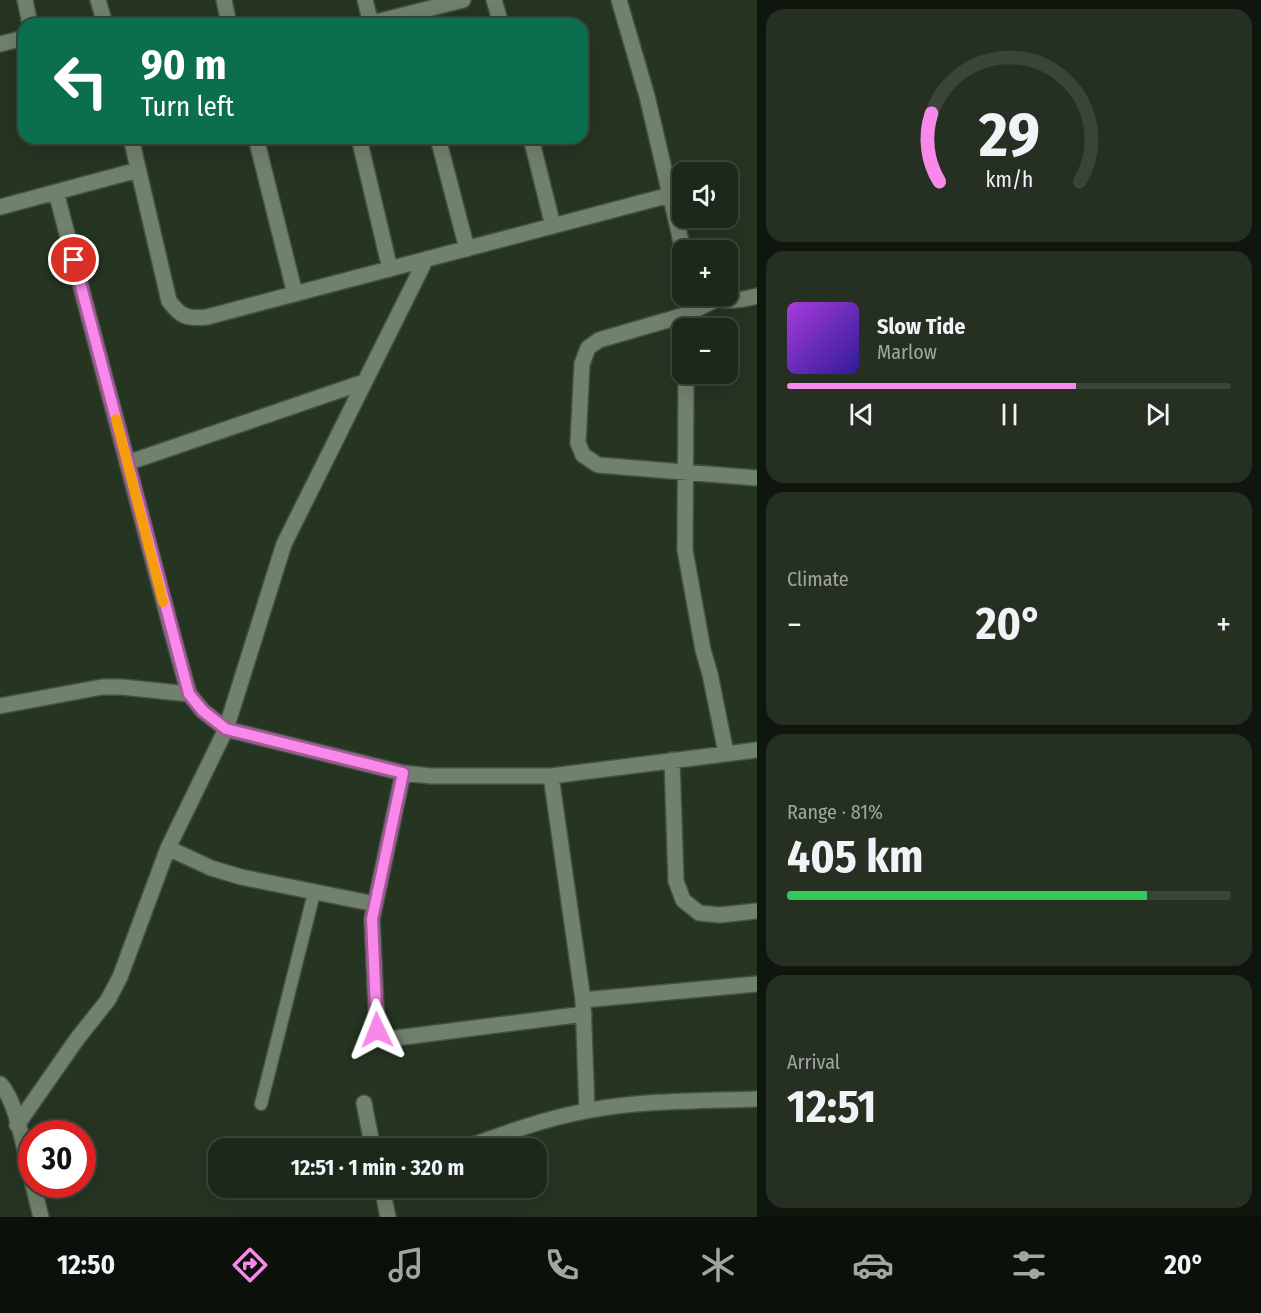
<!DOCTYPE html>
<html lang="en">
<head>
<meta charset="utf-8">
<style>
	body { margin:0; font-family:"Fira Sans Condensed",sans-serif; background:#253023; color:#f1f3f6; height:100vh; display:flex; flex-direction:column; font-size:22px; white-space:nowrap }
	* { box-sizing:border-box; margin:0 }
	p { font-size:20px; color:#a0a6a2 }
	.icon { flex:none; width:33px; height:33px; fill:none; stroke:currentColor; stroke-width:2; stroke-linecap:round; stroke-linejoin:round }
	.map { position:relative; flex:1; overflow:hidden }
	.sheet { display:flex; flex-direction:column; gap:9px; padding:9px; background:#0f160e; width:504px }
	.sheet>* { flex:none }
	.banner { position:absolute; left:18px; top:18px; width:570px; height:126px; border-radius:18px; box-shadow:0 6px 24px #0002,0 0 0 2px #3a4439; background:#0b6e4f; color:#fff; overflow:hidden }
	.buttons { position:absolute; left:672px; top:162px; display:grid; gap:12px }
	.buttons a { display:grid; place-items:center; width:66px; height:66px; border-radius:12px; background:#1c281a; box-shadow:0 6px 24px #0002,0 0 0 2px #3a4439; font-size:30px }
	.speed { position:absolute; left:18px; top:1120px; display:flex; gap:12px; font-size:30px; font-weight:700; text-align:center }
	.speed>* { display:grid; place-content:center; width:78px; height:78px; border-radius:50%; background:#1c281a; box-shadow:0 6px 24px #0002,0 0 0 2px #3a4439; line-height:1 }
	.speed .limit { border:9px solid #d22; background:#fff; color:#111 }
	.pin { position:absolute; display:grid; place-items:center; width:51px; height:51px; color:#fff; margin:-26px; border:3px solid #fff; border-radius:50%; box-shadow:0 2px 6px #0007 }
	.me { position:absolute; width:66px; margin:-33px; rotate:358deg; stroke-linejoin:round; filter:drop-shadow(0 0 4px #0008) }
	.turn { display:flex; align-items:center; gap:21px; height:126px; padding:0 24px; font-size:27px }
	.turn .icon { width:78px; height:78px; stroke-width:2.5 }
	.turn b { display:block; font-size:42px; line-height:51px }
	.big { font-size:45px; font-weight:700; line-height:1.1 }
	.sheet .widget { flex:1; display:flex; flex-direction:column; justify-content:center; gap:9px; min-width:0; padding:0 21px; border-radius:18px; background:#253023 }
	.sheet .dial { align-items:center; gap:0 }
	.dial svg { height:156px; overflow:visible; fill:none; stroke:#3a4439; stroke-width:7; stroke-linecap:round; text-anchor:middle }
	.dial text { fill:#f1f3f6; stroke:none }
	.song { display:flex; align-items:center; gap:18px }
	.cover { width:72px; height:72px; border-radius:9px; background:linear-gradient(135deg,hsl(280 70% 55%),hsl(250 70% 35%)) }
	.played { height:6px; border-radius:3px; background:linear-gradient(90deg,#f888e9 65%,#3a4439 65%) }
	.keys { display:flex; justify-content:space-around; direction:ltr }
	.heat { display:flex; justify-content:space-between; align-items:center; font-size:33px; direction:ltr }
	.charge { height:9px; border-radius:4px; background:linear-gradient(90deg,#34c759 81%,#3a4439 0) }
	.trip { position:absolute; left:208px; top:1138px; width:339px; height:60px; border-radius:18px; background:#1c281a; box-shadow:0 6px 24px #0002,0 0 0 2px #3a4439; font-weight:700; line-height:60px; text-align:center }
	.menu { display:flex; height:96px; justify-content:space-around; align-items:center; background:#0b100a; color:#a0a6a2 }
	.menu .icon { width:42px; height:42px }
	.menu .selected { color:#f888e9 }
	.menu b { font-size:27px; color:#f1f3f6 }
	main { display:flex; flex:1; min-height:0 }
	.map>svg:first-child { display:block }
</style>
</head>
<body>
<main>
<div class="map">
<svg width="757" height="1217" viewBox="0 0 757 1217">
	<rect width="100%" height="100%" fill="#253522"/>
	<g fill="none" stroke-linecap="round" stroke-linejoin="round">
		<!-- service casing -->
		<g stroke="#445142" stroke-width="15">
			<path id="service" d="M 261,1104 L 314,893"/>
		</g>
		<!-- minor casing -->
		<g stroke="#445142" stroke-width="18">
			<path id="minor" d="M 25,0 L 30,24
				M 98,0 L 105,24
				M 224,0 L 229,24
				M 365,0 L 371,23
				M 494,0 L 501,24
				M 619,0 L 647,96 L 683,250
				M 368,24 L 463,0
				M 0,44 L 24,38
				M 131,138 L 169,301 C 181,317 187,319 207,317 L 670,195
				M 256,138 L 295,294
				M 359,138 L 390,269
				M 438,138 L 467,249
				M 531,138 L 553,226
				M 56,192 L 171,629 L 189,694 L 203,711 L 226,729 L 403,773 L 431,776 L 551,776 L 757,750
				M 0,207 L 138,170
				M 711,296 C 724,303 743,300 757,296
				M 717,299 L 685,315 L 599,340 L 588,348 L 582,364 L 578,443 L 583,455 L 598,465 L 757,478
				M 686,374 L 685,550 L 703,650 L 710,674 L 726,753
				M 127,463 L 364,382
				M 0,706 L 102,687 L 122,687 L 189,694
				M 672,760 L 676,881 L 683,900 L 699,913 L 720,915 L 757,911
				M 403,773 L 372,919 L 377,1030 C 382,1037 386,1039 396,1038 L 584,1014
				M 551,776 L 583,1000 L 587,1111
				M 168,848 L 211,868 L 241,877 L 375,904
				M 583,1000 L 757,984
				M 0,1084 C 17,1100 25,1156 32,1179
				M 364,1103 L 373,1149
				M 17,1125 L 77,1039 L 108,1000 L 120,977 L 168,848 L 226,729 L 284,544 L 426,259
				M 462,1149 C 503,1134 543,1119 586,1111 C 642,1100 700,1101 757,1099
				M 33,1185 L 41,1217
				M 382,1188 L 388,1217"/>
		</g>
		<!-- service -->
		<use href="#service" stroke="#70816c" stroke-width="12"/>
		<!-- minor -->
		<use href="#minor" stroke="#70816c" stroke-width="15"/>
	</g>
	<g fill="none" stroke-linecap="round" stroke-linejoin="round">
		<!-- route casing -->
		<g stroke="#a15897" stroke-width="15">
			<path id="route" d="M 74,260 L 189,694 L 203,711 L 226,729 L 403,773 L 372,919 L 377,1030"/>
		</g>
		<!-- route -->
		<use href="#route" stroke="#f888e9" stroke-width="10"/>
		<!-- slow -->
		<path stroke="#f59e0b" stroke-width="10" d="M 116,419 L 163,602"/>
	</g>
</svg>
<div class="buttons">
<a><svg class="icon" aria-label="sound" viewBox="0 0 24 24"><path d="M4 9h4l5-4v14l-5-4H4zM17 9q2 3 0 6"/></svg></a>
<a>+</a>
<a>−</a>
</div>
<div class="speed"><div class="limit">30</div></div>
<div class="pin" style="left:74px;top:260px;background:#d93025"><svg class="icon" aria-label="arrive" viewBox="0 0 24 24"><path d="M6 21V4h12l-3 4 3 4H6"/></svg></div>
<svg class="me" style="left:377px;top:1030px" viewBox="-20 -20 40 40"><path d="M0-17L14 15 0 8-14 15z" fill="#f888e9" stroke="#fff" stroke-width="4"/></svg>
<div class="trip">12:51 · 1 min · 320 m</div>
<div class="banner">
<div class="turn"><svg class="icon" aria-label="left" viewBox="0 0 24 24"><path d="M17 20v-9H6M10 6l-5 5 5 5"/></svg><div><b>90 m</b>Turn left</div></div>
</div>
</div>
<section class="sheet">
<div class="widget dial"><svg viewBox="0 0 100 80">
<path d="M14 69A42 42 0 1 1 86 69"/>
<path d="M14 69A42 42 0 0 1 10 34" stroke="#f888e9"/>
<text x="50" y="56" font-size="32" font-weight="700">29</text>
<text x="50" y="72" font-size="11">km/h</text>
</svg></div>
<div class="widget">
<div class="song"><i class="cover"></i><div><b>Slow Tide</b><p>Marlow</p></div></div>
<div class="played"></div>
<div class="keys"><svg class="icon" aria-label="previous" viewBox="0 0 24 24"><path d="M18 5L8 12l10 7zM5 5v14"/></svg><svg class="icon" aria-label="pause" viewBox="0 0 24 24"><path d="M8 5v14M16 5v14"/></svg><svg class="icon" aria-label="next" viewBox="0 0 24 24"><path d="M6 5l10 7-10 7zM19 5v14"/></svg></div>
</div>
<div class="widget"><p>Climate</p>
<div class="heat"><a>−</a><b class="big">20°</b><a>+</a></div>
</div>
<div class="widget"><p>Range · 81%</p><b class="big">405 km</b><div class="charge"></div></div>
<div class="widget"><p>Arrival</p><b class="big">12:51</b></div>
</section>
</main>
<nav class="menu">
<b>12:50</b>
<svg class="icon selected" aria-label="directions" viewBox="0 0 24 24"><path d="M12 3l9 9-9 9-9-9zM9 14v-3h6M13 9l2 2-2 2"/></svg>
<svg class="icon" aria-label="music" viewBox="0 0 24 24"><path d="M9 18V5l10-2v13"/><circle cx="6" cy="18" r="3"/><circle cx="16" cy="16" r="3"/></svg>
<svg class="icon" aria-label="phone" viewBox="0 0 24 24"><path d="M5 4h4l2 5-3 2q2 4 5 5l2-3 5 2v4C11 20 4 13 5 4z"/></svg>
<svg class="icon" aria-label="climate" viewBox="0 0 24 24"><path d="M12 3v18M4 7l16 10M4 17L20 7"/></svg>
<svg class="icon" aria-label="car" viewBox="0 0 24 24"><path d="M5 17H2v-5l4-1 3-4h7l3 4 3 1v5h-3M9 17h6M6 11h13"/><circle cx="7" cy="17" r="2"/><circle cx="17" cy="17" r="2"/></svg>
<svg class="icon" aria-label="filters" viewBox="0 0 24 24"><path d="M4 7h16M4 17h16"/><circle cx="9" cy="7" r="2"/><circle cx="15" cy="17" r="2"/></svg>
<b>20°</b>
</nav>
</body>
</html>
